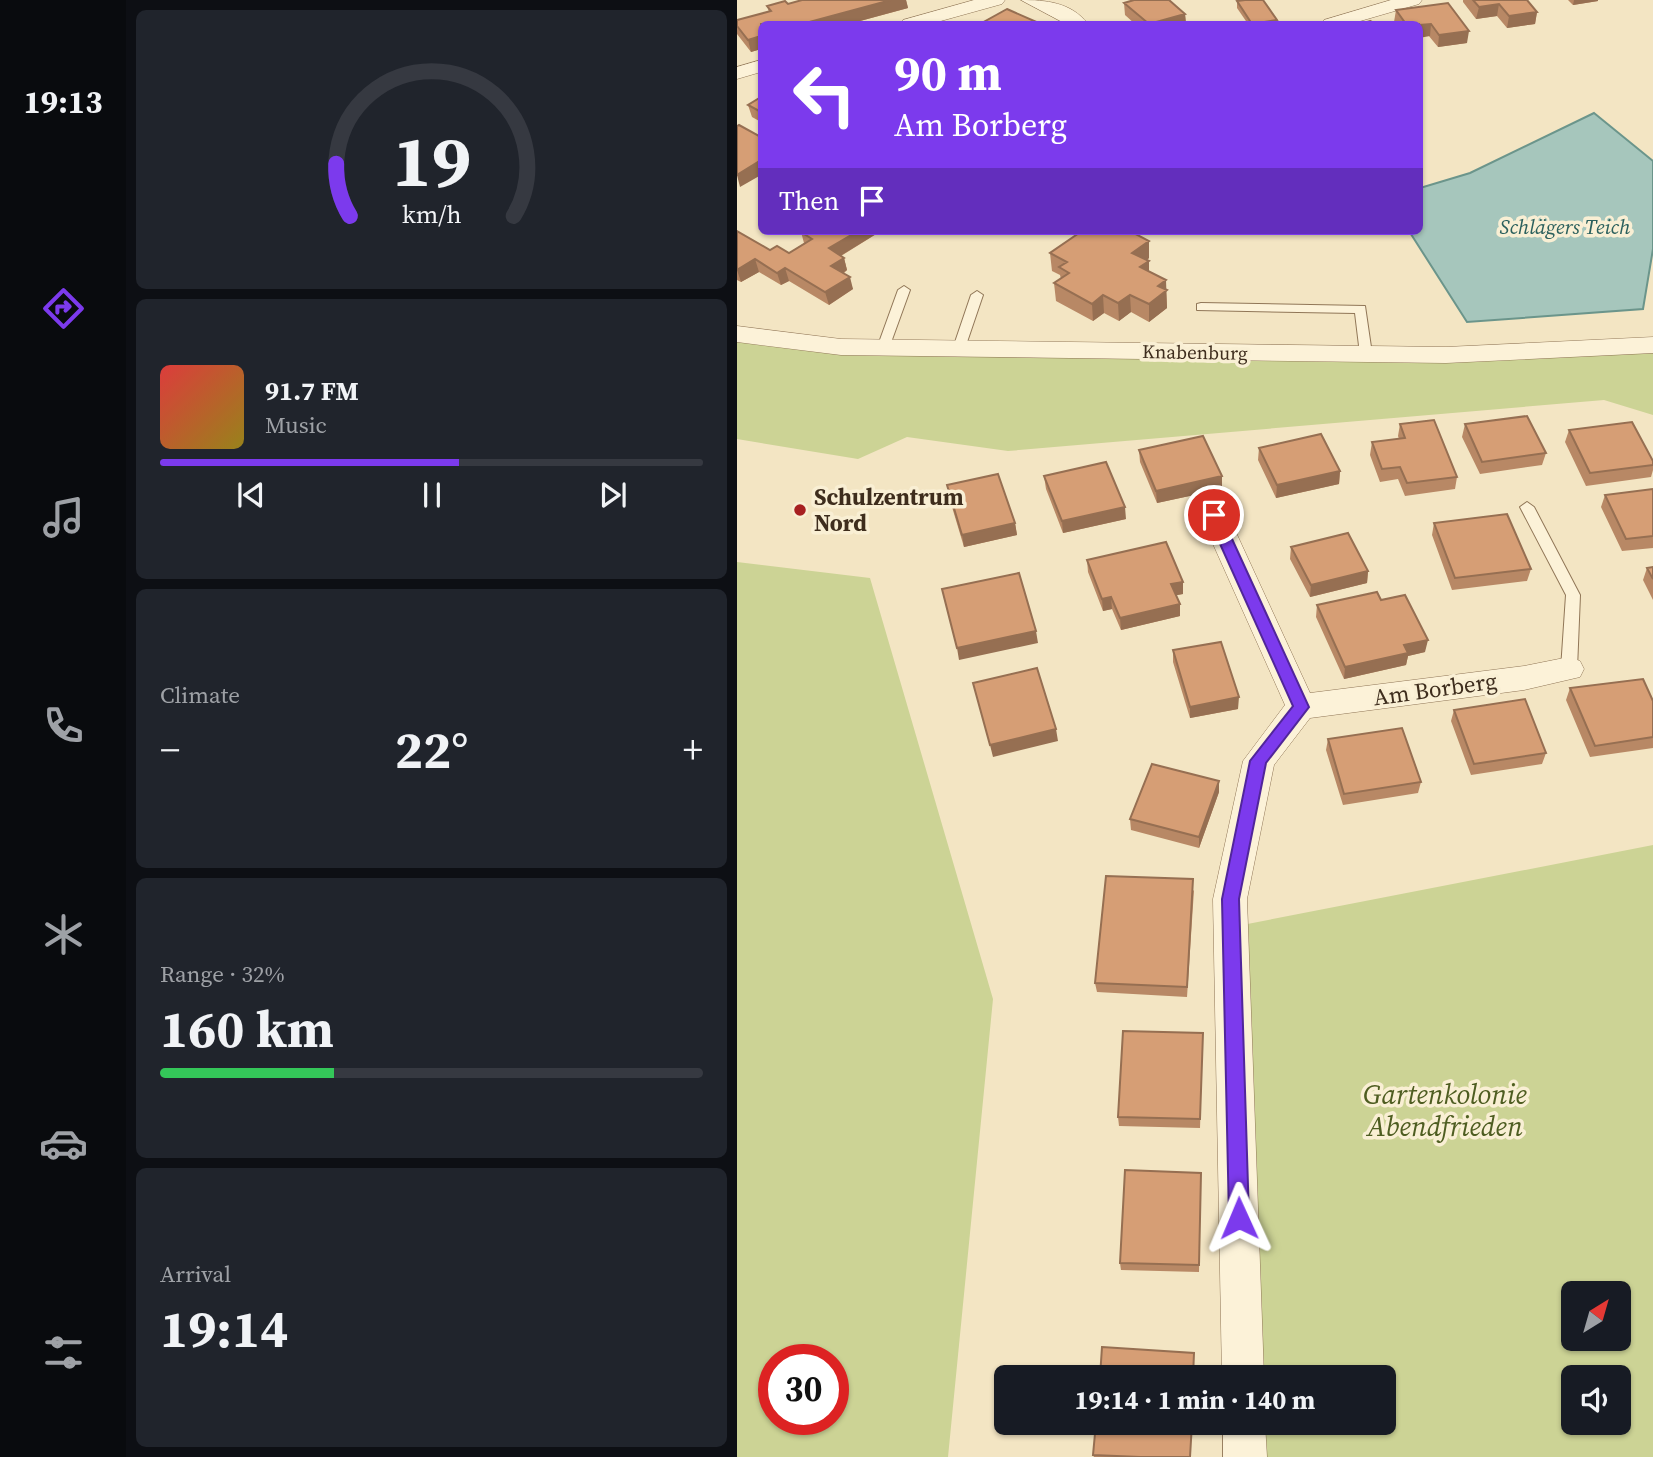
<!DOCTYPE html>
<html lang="en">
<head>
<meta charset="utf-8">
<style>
	body { margin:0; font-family:"Source Serif 4",serif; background:#20242c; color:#f1f3f6; height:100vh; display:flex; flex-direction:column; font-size:26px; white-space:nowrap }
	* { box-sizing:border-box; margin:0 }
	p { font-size:23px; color:#9ea1a6 }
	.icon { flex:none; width:38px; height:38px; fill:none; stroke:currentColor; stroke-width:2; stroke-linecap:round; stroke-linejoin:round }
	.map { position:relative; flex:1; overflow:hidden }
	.drawer { display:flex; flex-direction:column; gap:10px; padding:10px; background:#0d0f14; width:611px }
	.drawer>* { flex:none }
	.hud { position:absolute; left:21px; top:21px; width:665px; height:214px; border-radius:10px; box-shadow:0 2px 5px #0004; background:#7c3aed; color:#fff; overflow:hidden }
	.needle { width:46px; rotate:37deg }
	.buttons { position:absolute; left:824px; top:1281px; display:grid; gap:14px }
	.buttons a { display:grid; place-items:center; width:70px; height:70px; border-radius:10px; background:#171b24; box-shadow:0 2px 5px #0004; font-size:35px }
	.speed { position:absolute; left:21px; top:1344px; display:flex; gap:14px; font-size:35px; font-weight:700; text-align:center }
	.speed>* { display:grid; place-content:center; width:91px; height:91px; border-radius:50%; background:#171b24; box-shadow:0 2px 5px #0004; line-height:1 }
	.speed .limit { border:10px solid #d22; background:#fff; color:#111 }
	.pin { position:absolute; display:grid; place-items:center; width:60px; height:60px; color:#fff; margin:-30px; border:4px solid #fff; border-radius:50%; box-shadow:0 2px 7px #0007 }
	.me { position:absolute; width:77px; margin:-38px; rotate:359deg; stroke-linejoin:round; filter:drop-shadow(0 0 5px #0008) }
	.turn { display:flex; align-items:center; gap:24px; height:147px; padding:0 21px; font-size:32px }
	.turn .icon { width:91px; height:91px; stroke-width:2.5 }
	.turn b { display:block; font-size:49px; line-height:60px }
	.then { display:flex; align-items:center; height:66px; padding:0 21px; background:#0003; gap:14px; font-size:26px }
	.big { font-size:52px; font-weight:700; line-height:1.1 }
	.drawer .widget { flex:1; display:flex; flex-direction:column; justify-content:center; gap:10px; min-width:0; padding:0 24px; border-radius:10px; background:#20242c }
	.drawer .dial { align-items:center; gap:0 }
	.dial svg { height:182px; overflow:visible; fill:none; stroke:#363941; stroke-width:7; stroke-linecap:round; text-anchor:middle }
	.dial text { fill:#f1f3f6; stroke:none }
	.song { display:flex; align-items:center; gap:21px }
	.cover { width:84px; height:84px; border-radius:10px; background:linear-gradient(135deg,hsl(0 70% 55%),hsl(50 70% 35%)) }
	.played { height:7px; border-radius:4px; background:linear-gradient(90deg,#7c3aed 55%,#363941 55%) }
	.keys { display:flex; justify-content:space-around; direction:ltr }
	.heat { display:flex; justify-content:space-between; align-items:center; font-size:38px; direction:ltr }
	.charge { height:10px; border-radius:5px; background:linear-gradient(90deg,#34c759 32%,#363941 0) }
	.trip { position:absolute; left:257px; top:1365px; width:402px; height:70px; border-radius:10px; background:#171b24; box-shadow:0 2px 5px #0004; font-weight:700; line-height:70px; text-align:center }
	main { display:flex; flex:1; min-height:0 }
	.tabs { display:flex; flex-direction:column; width:126px; justify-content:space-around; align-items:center; background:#090b0e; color:#9ea1a6 }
	.tabs .icon { width:49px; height:49px }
	.tabs .on { color:#7c3aed }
	.tabs b { font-size:32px; color:#f1f3f6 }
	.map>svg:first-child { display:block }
</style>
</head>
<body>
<main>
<nav class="tabs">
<b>19:13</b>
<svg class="icon on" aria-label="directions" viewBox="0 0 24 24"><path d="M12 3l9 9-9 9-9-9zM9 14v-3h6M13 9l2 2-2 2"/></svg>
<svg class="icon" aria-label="music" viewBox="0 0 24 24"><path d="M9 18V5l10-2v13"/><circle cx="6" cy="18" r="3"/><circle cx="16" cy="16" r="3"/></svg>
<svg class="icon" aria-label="phone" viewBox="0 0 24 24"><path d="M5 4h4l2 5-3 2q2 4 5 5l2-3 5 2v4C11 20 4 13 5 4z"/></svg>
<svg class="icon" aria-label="climate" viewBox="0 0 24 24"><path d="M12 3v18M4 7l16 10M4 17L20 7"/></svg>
<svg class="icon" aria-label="car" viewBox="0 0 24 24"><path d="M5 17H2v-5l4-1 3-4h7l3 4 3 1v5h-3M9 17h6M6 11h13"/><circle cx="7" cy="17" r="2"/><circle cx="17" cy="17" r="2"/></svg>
<svg class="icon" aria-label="filters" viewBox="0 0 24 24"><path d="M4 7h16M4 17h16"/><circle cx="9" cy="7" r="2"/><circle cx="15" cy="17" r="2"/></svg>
</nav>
<section class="drawer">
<div class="widget dial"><svg viewBox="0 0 100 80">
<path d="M14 69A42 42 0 1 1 86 69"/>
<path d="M14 69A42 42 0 0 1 8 46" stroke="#7c3aed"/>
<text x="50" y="56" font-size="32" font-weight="700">19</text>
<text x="50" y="72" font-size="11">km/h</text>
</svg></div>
<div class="widget">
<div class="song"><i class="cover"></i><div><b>91.7 FM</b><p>Music</p></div></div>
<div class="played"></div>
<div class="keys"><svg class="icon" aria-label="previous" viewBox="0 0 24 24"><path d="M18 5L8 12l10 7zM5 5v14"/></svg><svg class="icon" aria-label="pause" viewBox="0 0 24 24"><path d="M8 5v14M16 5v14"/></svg><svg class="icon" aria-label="next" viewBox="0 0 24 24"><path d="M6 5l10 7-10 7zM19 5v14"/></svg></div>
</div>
<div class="widget"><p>Climate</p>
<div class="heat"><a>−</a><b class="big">22°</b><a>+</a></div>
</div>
<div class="widget"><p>Range · 32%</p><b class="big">160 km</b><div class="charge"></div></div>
<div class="widget"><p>Arrival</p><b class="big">19:14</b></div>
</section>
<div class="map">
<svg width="917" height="1457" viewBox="0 0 917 1457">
	<rect width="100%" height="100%" fill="#f3e5c3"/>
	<!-- green -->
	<path fill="#ccd395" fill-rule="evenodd" d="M 0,334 L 104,347 L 629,354 L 916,345 L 916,415 L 867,400 L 271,451 L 170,437 L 121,459 L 0,439 Z
		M 0,562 L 133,578 L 256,999 L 211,1457 L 0,1457 ZM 37,1360 L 96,1360 L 96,1419 L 37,1419 Z
		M 916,845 L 916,1457 L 508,1457 L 507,1423 L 648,1423 L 648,1377 L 506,1377 L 495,927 ZM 836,1293 L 882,1293 L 882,1339 L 836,1339 ZM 836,1377 L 882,1377 L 882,1423 L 836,1423 Z"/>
	<!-- water -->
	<path fill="#a6c6bc" stroke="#6b958b" stroke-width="2" d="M 857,113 L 916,161 L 916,249 L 906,309 L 730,322 L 672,231 L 682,231 L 683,188 L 733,173 Z"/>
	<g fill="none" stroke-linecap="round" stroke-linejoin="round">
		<!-- service casing -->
		<g stroke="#907657" stroke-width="2">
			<path id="service" d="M 167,286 L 173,290 L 152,348 L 146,352 L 142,351 L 140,348 L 161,290 Z
				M 240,291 L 246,295 L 228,348 L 222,352 L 218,351 L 216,348 L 234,295 Z
				M 464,303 L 628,306 L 635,354 L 629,358 L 623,354 L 618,313 L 460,310 L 460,304 Z
				M 790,502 L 797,507 L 843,595 L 840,669 L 832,675 L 824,669 L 829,595 L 783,507 Z"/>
		</g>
		<!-- minor casing -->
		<g stroke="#907657" stroke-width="1">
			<path id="minor" d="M 237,0 L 268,0 L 265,4 L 193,24 L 163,24 L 166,20 Z
				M 284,0 C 309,0 334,2 351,24 L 329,24 Z
				M 654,0 L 685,0 L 682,4 L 613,24 L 584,24 L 587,20 Z
				M 24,60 L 24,72 L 0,79 L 0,67 Z
				M 0,326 L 104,339 L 709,347 L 917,337 L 917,353 L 709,363 L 104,355 L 0,342 Z
				M 477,505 L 487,508 L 491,515 L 573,693 L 787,666 L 832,657 L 843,661 L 847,669 L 843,677 L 787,690 L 573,718 L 537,765 L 510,899 L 527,1377 L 485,1377 L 476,899 L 506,761 L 548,705 L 463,515 L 467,508 Z
				M 486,1423 L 528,1423 L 530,1457 L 486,1457 Z"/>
		</g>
		<!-- service -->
		<use href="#service" fill="#fcf2d8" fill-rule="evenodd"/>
		<!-- minor -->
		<use href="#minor" fill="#fcf2d8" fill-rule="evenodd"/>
	</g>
	<!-- wall -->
	<path fill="#b88865" d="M 65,0 L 169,0 L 171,8 L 112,24 L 24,24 L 24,49 L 14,52 L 0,34 L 0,20 L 32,12 L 30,6 L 51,4 Z
		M 726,0 L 790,0 L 800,12 L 798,24 L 770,28 L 760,16 L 739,19 L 726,2 Z
		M 831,0 L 861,0 L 861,1 L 836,5 Z
		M 500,1 L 540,24 L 511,24 L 500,8 Z
		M 387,3 L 448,14 L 449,24 L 398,24 L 388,15 Z
		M 711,3 L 730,43 L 701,47 L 682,24 L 659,24 L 657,22 L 659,10 Z
		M 24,97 L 24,122 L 15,117 L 11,105 Z
		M 0,231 L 33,250 L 52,253 L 67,243 L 64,232 L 144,231 L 104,256 L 107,258 L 110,270 L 107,273 L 116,289 L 92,305 L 52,281 L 44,285 L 22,272 L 4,282 L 0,280 Z
		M 335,231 L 392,231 L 412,258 L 410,260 L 412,261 L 412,271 L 429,290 L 430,308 L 412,322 L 394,312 L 382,321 L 367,313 L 356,321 L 319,301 L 317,283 L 324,279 L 323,275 L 315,271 L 313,253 L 341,234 Z
		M 663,424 L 720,477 L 718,489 L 668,496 L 661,479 L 643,482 L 633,455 L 635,442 L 662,439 L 661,436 Z
		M 728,424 L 809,453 L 805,465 L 743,474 L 725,437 Z
		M 832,430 L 916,461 L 916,470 L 914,477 L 849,486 L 828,442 Z
		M 522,448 L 603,471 L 602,484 L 539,498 L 521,460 Z
		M 402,450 L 485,489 L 420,503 L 403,462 Z
		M 307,476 L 389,519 L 326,533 L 309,489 Z
		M 210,485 L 278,523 L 280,535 L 227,547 L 212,497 Z
		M 916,489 L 916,548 L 885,551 L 864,507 L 868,495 Z
		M 697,523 L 794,569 L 790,581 L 715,590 L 695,535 Z
		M 554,547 L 631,571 L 630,583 L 573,597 L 553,559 Z
		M 350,560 L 446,582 L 446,594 L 439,595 L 443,616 L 384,630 L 375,609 L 366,611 L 351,572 Z
		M 916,567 L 916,600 L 906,580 L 910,568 Z
		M 644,600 L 688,652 L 671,656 L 669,665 L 607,679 L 579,617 L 580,605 Z
		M 436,650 L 501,709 L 453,718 L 436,662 Z
		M 833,688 L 916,701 L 916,748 L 853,757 L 829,700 Z
		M 717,710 L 809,753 L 805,764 L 734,775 L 714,721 Z
		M 591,739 L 684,782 L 681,793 L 606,805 L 589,750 Z
		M 482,792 L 462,848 L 394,830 L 393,819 Z
		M 457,890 L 450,997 L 360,992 L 358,983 Z
		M 466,1033 L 463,1128 L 382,1126 L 381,1117 Z
		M 464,1173 L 462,1272 L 384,1270 L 383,1263 Z
		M 356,1455 L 454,1457 L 357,1457 Z"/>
	<!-- shaded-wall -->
	<path fill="#966f52" d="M 154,0 L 169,0 L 171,8 L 112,24 L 65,24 Z
		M 837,0 L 861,0 L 861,1 L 836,5 Z
		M 762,4 L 760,16 L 739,19 L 742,7 Z
		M 800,12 L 798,24 L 770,28 L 772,16 Z
		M 448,14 L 449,24 L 413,24 Z
		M 540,20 L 540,24 L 515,24 Z
		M 694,24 L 693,36 L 682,38 L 682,25 Z
		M 732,31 L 730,43 L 701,47 L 702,35 Z
		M 24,36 L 24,49 L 14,52 L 11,40 Z
		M 24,160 L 24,175 L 3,187 L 0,175 Z
		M 121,231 L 144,231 L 95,261 L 92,248 Z
		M 412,241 L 412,258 L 395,271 L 395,253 Z
		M 107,258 L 110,270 L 98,278 L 94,266 Z
		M 18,259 L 22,272 L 4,282 L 0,270 Z
		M 412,261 L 412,279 L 403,267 Z
		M 48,268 L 52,281 L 44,285 L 40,273 Z
		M 113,277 L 116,289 L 92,305 L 88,292 Z
		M 429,280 L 430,308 L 412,322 L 412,304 L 421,286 Z
		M 366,295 L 367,313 L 356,321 L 355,304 Z
		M 393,295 L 394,312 L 382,321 L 381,303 Z
		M 603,471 L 602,484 L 539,498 L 540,485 Z
		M 485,476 L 485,489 L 420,503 L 419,491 Z
		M 388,507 L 389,519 L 326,533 L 325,521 Z
		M 278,523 L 280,535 L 227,547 L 225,535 Z
		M 631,571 L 630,583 L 573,597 L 574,585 Z
		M 446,582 L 446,594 L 435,596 L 434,584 Z
		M 374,597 L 375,609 L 366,611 L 365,599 Z
		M 443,604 L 443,616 L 384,630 L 383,618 Z
		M 299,631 L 301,643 L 222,660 L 220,648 Z
		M 691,640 L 688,652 L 671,656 L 669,665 L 607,679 L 608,667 L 667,645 Z
		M 502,697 L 501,709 L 453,718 L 453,707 Z
		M 319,729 L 321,741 L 256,757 L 253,745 Z
		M 482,781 L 482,792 L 462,848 L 462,837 Z"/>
	<!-- building -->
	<path fill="#d69e75" stroke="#966f52" stroke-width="2" d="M 65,0 L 154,0 L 65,24 L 24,24 L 24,36 L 11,40 L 0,26 L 0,20 L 34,11 L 30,6 L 48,1 L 51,4 Z
		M 397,0 L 432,0 L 448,14 L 412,24 L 387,3 Z
		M 508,0 L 526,0 L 540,20 L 515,24 L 500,1 Z
		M 736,0 L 790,0 L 800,12 L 772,16 L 762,4 L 742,7 Z
		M 711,3 L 732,31 L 702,35 L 694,24 L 682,25 L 682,24 L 669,24 L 659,10 Z
		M 270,9 L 304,24 L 243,24 Z
		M 633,21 L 639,24 L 624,24 Z
		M 24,97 L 24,112 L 11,105 Z
		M 2,125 L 24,137 L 24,160 L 0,175 L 0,126 Z
		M 0,231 L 33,250 L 40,246 L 52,253 L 75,239 L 64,232 L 67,231 L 121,231 L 92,248 L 107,258 L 94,266 L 113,277 L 88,292 L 48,268 L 40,273 L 18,259 L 0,270 Z
		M 345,231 L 393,231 L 412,241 L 395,253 L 412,261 L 403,267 L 429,280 L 421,286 L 430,290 L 412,304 L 393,295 L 381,303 L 366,295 L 355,304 L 317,283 L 332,273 L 322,267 L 330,262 L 313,253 Z
		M 790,416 L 809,453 L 745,462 L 728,424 Z
		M 697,420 L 720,477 L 670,483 L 663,467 L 645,469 L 635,442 L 668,438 L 663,424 Z
		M 895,422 L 916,461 L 916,465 L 853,473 L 832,430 Z
		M 584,434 L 603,471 L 540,485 L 522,448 Z
		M 466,436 L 485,476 L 419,491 L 402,450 Z
		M 369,462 L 388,507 L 325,521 L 307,476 Z
		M 261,474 L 278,523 L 225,535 L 210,485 Z
		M 916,489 L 916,536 L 889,539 L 868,495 Z
		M 770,514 L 794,569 L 718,578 L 697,523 Z
		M 611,533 L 631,571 L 574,585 L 554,547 Z
		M 429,542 L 446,582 L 434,584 L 443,604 L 383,618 L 374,597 L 365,599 L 350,560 Z
		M 916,567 L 916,579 L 910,568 Z
		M 282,573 L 299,631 L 220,648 L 205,589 Z
		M 640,592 L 644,600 L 668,595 L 691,640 L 667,645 L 671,653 L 608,667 L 580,605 Z
		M 484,642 L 502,697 L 453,707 L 436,650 Z
		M 300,668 L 319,729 L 253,745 L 236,683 Z
		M 906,679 L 916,701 L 916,737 L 858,746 L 833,688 Z
		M 788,699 L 809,753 L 737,764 L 717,710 Z
		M 665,728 L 684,782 L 607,794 L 591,739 Z
		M 415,764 L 482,781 L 462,837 L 393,819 Z
		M 369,876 L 456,879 L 450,987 L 358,983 Z
		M 386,1031 L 466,1033 L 463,1119 L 381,1117 Z
		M 388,1170 L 464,1173 L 462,1265 L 383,1263 Z
		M 365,1347 L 457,1353 L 456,1377 L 363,1377 Z
		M 359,1423 L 455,1423 L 453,1457 L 403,1457 L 356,1455 Z"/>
	<!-- route -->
	<path fill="#7c3aed" stroke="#51269a" stroke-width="2" d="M 477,510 L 484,515 L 572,707 L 529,763 L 502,899 L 512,1218 L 509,1225 L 502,1228 L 495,1225 L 492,1218 L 485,899 L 513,761 L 556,706 L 470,515 Z"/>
	<!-- markers -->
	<circle fill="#a72020" stroke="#f9efd4" stroke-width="2.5" cx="63" cy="510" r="7"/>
	<g text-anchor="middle" stroke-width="7" stroke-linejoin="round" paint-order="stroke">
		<!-- far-street labels -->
		<g font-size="19" fill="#3e2d1d" stroke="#f9efd4">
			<text transform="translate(458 352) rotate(1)" y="7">Knabenburg</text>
		</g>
		<!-- far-water labels -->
		<g font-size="21" font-style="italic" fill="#2b605d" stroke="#f9efd4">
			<text x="828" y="234">Schlägers Teich</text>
		</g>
		<!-- poi labels -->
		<g font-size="23" font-weight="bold" fill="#3e2d1d" stroke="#f9efd4" text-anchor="start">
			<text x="77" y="505">Schulzentrum<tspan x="77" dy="26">Nord</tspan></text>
		</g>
		<!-- street labels -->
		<g font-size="23" fill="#3e2d1d" stroke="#f9efd4">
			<text transform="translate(698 689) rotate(-8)" y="8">Am Borberg</text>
		</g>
		<!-- near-park labels -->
		<g font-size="28" font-style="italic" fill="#4e5d21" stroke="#f9efd4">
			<text x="708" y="1104">Gartenkolonie<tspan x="708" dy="32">Abendfrieden</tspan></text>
		</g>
	</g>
</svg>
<div class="buttons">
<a><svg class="needle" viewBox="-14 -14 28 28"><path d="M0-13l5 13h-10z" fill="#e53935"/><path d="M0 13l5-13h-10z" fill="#9ea1a6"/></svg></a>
<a><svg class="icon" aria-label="sound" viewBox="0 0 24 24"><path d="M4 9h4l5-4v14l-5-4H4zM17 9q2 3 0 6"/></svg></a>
</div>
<div class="speed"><div class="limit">30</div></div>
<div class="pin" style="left:477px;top:515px;background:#d93025"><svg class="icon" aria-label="arrive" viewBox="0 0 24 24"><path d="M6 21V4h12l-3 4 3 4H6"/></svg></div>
<svg class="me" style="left:502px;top:1218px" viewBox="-20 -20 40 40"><path d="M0-17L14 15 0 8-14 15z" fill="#7c3aed" stroke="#fff" stroke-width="4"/></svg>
<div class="trip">19:14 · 1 min · 140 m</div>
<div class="hud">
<div class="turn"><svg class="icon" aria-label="left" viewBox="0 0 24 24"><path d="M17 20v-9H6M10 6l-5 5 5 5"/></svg><div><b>90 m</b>Am Borberg</div></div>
<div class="then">Then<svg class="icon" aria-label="arrive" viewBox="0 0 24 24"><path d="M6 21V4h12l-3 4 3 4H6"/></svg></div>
</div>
</div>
</main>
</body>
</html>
